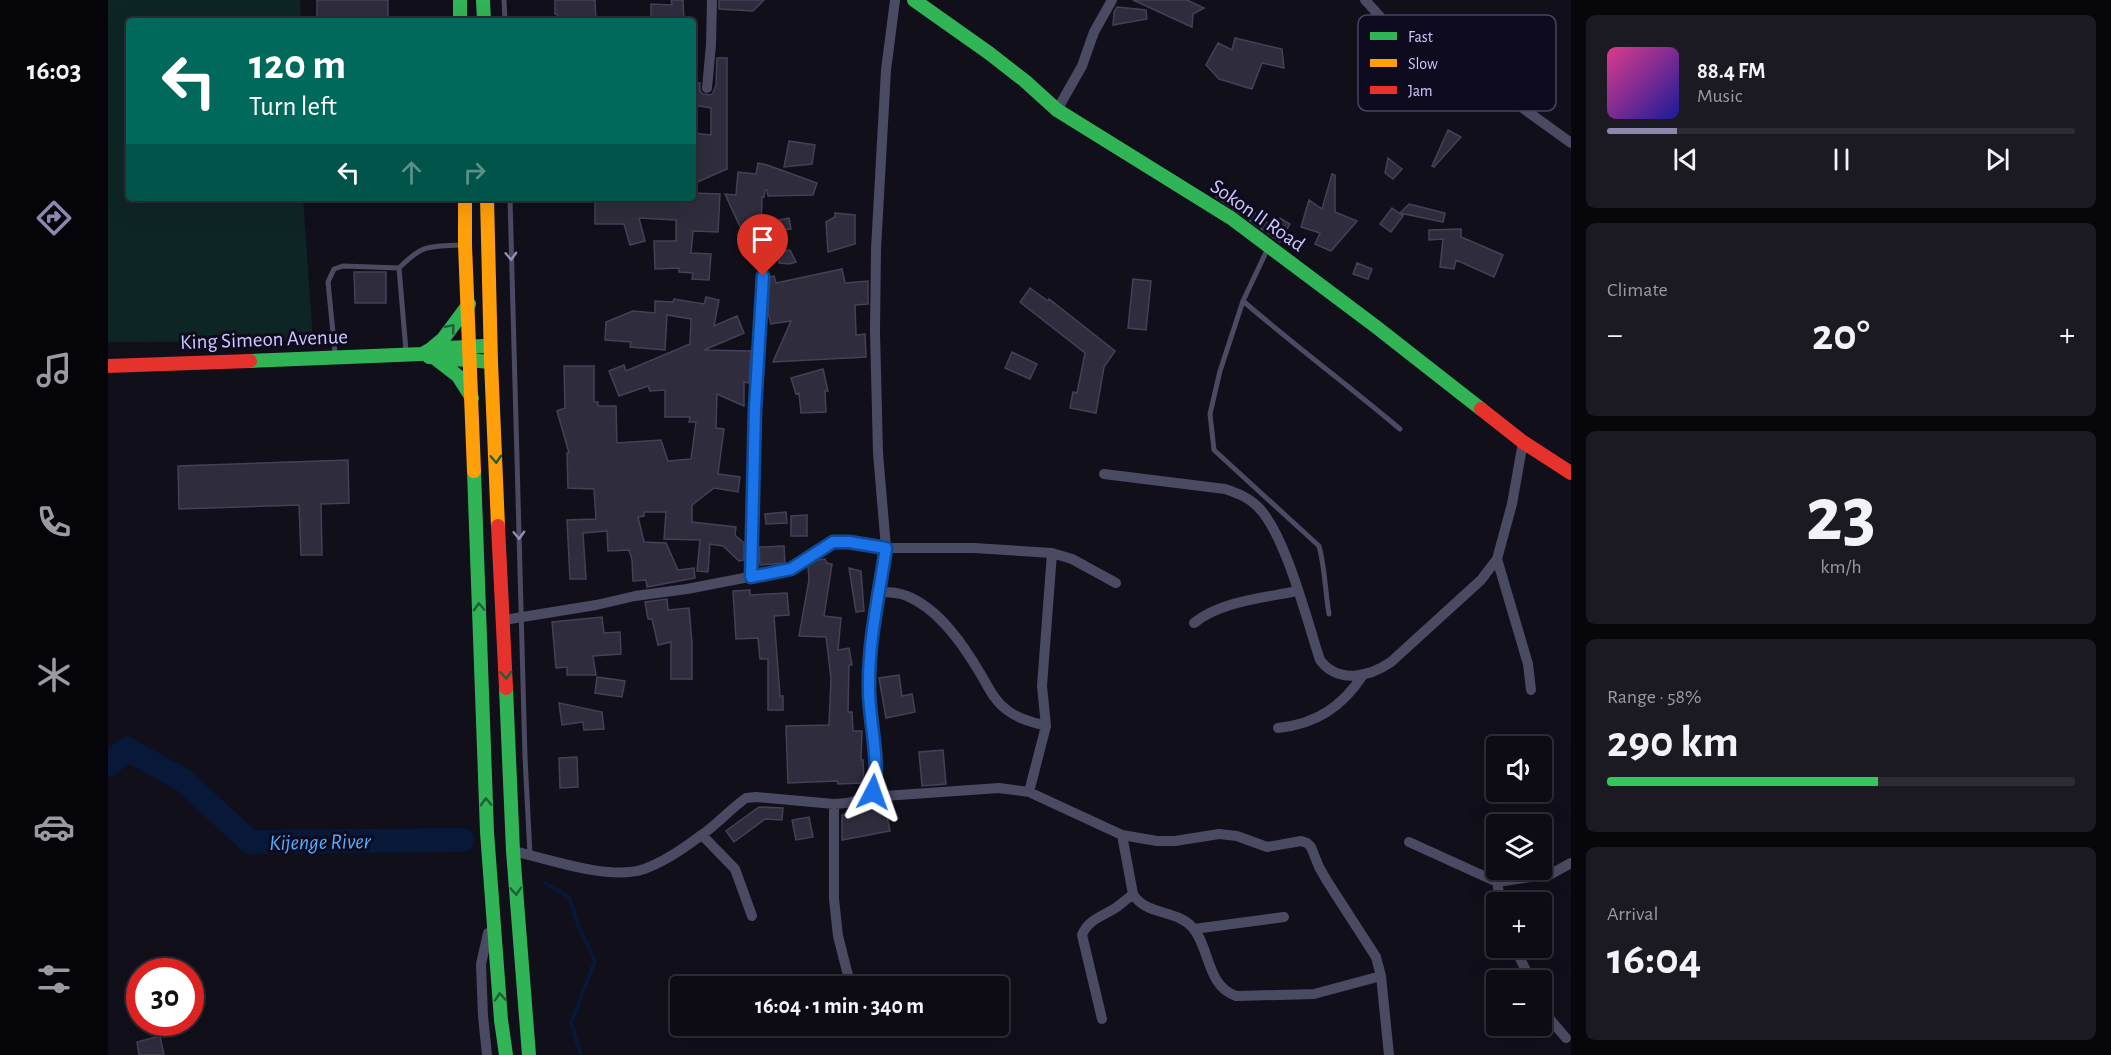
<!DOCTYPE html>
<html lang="en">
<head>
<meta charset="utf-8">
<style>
	body { margin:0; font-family:"Alegreya Sans",sans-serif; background:#1b1922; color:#f1f3f6; height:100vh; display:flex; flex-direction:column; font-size:22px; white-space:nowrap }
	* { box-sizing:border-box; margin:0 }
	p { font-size:20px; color:#9a9ba0 }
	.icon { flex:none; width:33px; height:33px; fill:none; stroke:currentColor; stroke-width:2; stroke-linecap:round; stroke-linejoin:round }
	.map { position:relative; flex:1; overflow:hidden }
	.side { display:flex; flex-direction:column; gap:15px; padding:15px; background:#07060b; width:540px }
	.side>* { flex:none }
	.guide { position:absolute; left:18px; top:18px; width:570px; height:183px; border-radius:6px; box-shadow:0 6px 24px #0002,0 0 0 2px #2d2b34; background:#00695c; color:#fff; overflow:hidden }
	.controls { position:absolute; left:1378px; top:736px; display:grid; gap:12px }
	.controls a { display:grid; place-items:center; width:66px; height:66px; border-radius:6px; background:#0d0b14; box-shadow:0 6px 24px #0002,0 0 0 2px #2d2b34; font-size:30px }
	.speed { position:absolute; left:18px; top:958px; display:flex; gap:12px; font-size:30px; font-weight:700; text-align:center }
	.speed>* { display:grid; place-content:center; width:78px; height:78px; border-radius:50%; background:#0d0b14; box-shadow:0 6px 24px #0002,0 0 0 2px #2d2b34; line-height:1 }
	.speed .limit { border:9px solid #d22; background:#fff; color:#111 }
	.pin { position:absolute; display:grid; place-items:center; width:51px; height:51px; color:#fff; margin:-62px -26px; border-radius:50% 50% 50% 0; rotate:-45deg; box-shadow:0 0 6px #0007 }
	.pin .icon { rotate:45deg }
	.me { position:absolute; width:66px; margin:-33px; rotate:4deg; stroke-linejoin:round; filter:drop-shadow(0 0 4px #0008) }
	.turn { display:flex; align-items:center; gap:21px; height:126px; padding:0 24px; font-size:27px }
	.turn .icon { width:78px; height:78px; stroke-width:2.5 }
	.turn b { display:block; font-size:42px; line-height:51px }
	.lanes { display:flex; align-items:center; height:57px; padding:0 24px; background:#0003; justify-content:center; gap:30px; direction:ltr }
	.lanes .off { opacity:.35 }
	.big { font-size:45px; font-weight:700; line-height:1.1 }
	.side .widget { flex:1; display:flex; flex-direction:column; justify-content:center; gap:9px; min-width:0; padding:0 21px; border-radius:9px; background:#1b1922 }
	.side .dial { align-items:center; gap:0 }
	.dial b { font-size:78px; line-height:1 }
	.song { display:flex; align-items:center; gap:18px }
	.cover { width:72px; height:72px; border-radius:9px; background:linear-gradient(135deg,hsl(330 70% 55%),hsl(240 70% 35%)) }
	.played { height:6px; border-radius:3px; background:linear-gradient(90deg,#8c87af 15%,#2d2b34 15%) }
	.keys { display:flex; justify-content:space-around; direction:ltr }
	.heat { display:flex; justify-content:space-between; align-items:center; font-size:33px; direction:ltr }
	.charge { height:9px; border-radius:4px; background:linear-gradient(90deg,#34c759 58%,#2d2b34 0) }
	.trip { position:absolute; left:562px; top:976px; width:339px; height:60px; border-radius:6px; background:#0d0b14; box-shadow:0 6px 24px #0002,0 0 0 2px #2d2b34; font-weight:700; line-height:60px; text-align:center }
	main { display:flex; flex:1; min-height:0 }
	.menu { display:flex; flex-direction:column; width:108px; justify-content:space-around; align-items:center; background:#050408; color:#9a9ba0 }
	.menu .icon { width:42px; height:42px }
	.menu .current { color:#8c87af }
	.menu b { font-size:27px; color:#f1f3f6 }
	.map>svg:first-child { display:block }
</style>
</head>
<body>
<main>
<nav class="menu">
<b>16:03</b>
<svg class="icon current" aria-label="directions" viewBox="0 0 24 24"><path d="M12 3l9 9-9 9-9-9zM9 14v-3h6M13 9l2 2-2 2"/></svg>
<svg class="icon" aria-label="music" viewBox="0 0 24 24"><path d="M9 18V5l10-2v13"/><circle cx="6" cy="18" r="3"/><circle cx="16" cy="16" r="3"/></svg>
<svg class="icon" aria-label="phone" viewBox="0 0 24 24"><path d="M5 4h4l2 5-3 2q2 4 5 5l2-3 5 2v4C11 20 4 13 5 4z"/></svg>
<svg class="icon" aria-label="climate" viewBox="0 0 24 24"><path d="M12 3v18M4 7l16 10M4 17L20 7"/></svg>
<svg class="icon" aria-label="car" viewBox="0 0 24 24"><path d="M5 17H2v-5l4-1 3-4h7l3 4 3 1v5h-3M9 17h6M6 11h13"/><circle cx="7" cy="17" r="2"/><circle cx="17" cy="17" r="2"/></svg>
<svg class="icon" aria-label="filters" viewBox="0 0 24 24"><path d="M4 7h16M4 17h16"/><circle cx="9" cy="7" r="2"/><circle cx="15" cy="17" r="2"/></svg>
</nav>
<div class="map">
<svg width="1463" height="1055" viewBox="0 0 1463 1055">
	<rect width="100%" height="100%" fill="#110f1a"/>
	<!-- green -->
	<path fill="#0e2526" d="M 0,0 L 192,0 L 193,21 L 21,21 L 21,198 L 195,198 L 205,341 L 0,342 Z"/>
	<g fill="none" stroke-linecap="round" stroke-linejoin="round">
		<!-- stream -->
		<path stroke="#071838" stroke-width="4" d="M 437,883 L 461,897 L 470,925 L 487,961 L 463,1023 L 473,1055"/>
		<!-- river -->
		<path stroke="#071838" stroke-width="24" d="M 0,765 L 19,749 L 75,780 L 142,842 L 354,840"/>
	</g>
	<!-- building -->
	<path fill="#2f2c3d" stroke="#444058" stroke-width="1.5" d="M 209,0 L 280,0 L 280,21 L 209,21 Z
		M 447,0 L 487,0 L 488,21 L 450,21 L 449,14 L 447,14 Z
		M 563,0 L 575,0 L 576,21 L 543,20 L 543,4 L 564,5 Z
		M 611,0 L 656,0 L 645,11 L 611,9 Z
		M 1025,0 L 1079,0 L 1096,8 L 1085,14 L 1084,27 Z
		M 1009,7 L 1038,10 L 1039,19 L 1005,25 L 1006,12 Z
		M 1127,38 L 1174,49 L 1176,68 L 1154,63 L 1144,89 L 1111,79 L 1098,65 L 1110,43 L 1124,50 Z
		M 609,58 L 619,58 L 619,169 L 585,184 L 585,133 L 603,135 L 603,108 L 585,105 L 585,82 L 592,83 L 592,91 L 595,94 L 602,95 L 605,93 L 608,85 Z
		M 1340,130 L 1353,137 L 1326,167 L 1324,166 Z
		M 681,141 L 707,145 L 704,164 L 676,167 Z
		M 1280,158 L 1294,169 L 1285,179 L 1277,173 Z
		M 650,163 L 659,165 L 709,183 L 705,195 L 660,196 L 659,190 L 657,190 L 656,197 L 654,197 L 653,230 L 649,232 L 634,231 L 617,194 L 628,195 L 630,172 L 648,174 Z
		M 1224,174 L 1227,175 L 1227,212 L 1249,221 L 1223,251 L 1207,244 L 1212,233 L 1193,227 L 1201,200 L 1214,209 Z
		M 1115,189 L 1166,228 L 1172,218 L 1182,224 L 1172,242 L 1108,197 Z
		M 585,193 L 612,194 L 610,232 L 585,231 L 583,253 L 603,254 L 601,280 L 584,279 L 585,273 L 571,272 L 571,268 L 547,269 L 546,241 L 568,241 L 568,220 L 531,218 L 537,241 L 522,245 L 516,224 L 487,224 L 487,198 L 585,198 Z
		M 1301,204 L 1337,213 L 1335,222 L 1292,213 Z
		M 1284,208 L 1295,216 L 1283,232 L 1272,224 Z
		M 727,213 L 747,215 L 747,244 L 720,252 L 718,222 L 727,217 Z
		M 681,218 L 683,229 L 666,231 L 664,221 Z
		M 1353,229 L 1353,237 L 1395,255 L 1386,277 L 1348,260 L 1346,269 L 1332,267 L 1335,239 L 1321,240 L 1321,230 Z
		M 682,250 L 688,262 L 681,264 L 671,263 L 669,252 Z
		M 1249,263 L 1264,269 L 1260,279 L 1245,274 Z
		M 734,269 L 737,283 L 760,281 L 760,304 L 747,305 L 748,335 L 757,334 L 758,357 L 665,362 L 683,321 L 663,324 L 660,313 L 662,277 L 666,276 L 668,283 Z
		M 246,272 L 278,272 L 278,303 L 247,303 Z
		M 1025,279 L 1043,281 L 1038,330 L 1020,328 Z
		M 922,288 L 940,301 L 941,299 L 1007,351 L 996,367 L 988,413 L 962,408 L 965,392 L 969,393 L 977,353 L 912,302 Z
		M 598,297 L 611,300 L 606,326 L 629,316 L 636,333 L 596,350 L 643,351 L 641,383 L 636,382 L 636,406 L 609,394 L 608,428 L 616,429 L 610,474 L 632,477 L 630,492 L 606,488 L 584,505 L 584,522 L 628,527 L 627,535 L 636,543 L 636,560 L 631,561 L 615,546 L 602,544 L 600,572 L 589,571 L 592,540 L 556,539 L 558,512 L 536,512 L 536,516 L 530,517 L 536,542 L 558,543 L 570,570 L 586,568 L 587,578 L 539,587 L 538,580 L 525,581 L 524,560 L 521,550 L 500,551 L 499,531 L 475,533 L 478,579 L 462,579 L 459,520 L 488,519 L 486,489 L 460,488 L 459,453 L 461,453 L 449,411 L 457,408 L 456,366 L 486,366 L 486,402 L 490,402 L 490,406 L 508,406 L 509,443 L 553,440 L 560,461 L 583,459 L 588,422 L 581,422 L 582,417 L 557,417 L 557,390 L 542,391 L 540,386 L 511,396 L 501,371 L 516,365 L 518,371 L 582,344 L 583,319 L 559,315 L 557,350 L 522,347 L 523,342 L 497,340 L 498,322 L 525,311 L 547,313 L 547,301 L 565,302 L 566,299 L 596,304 Z
		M 904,352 L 929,364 L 922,379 L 897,368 Z
		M 715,369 L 720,391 L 717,391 L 718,412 L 693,413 L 691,393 L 688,394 L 683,378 Z
		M 240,460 L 241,503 L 213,504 L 214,555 L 193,555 L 191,505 L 71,509 L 70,466 Z
		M 678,512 L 679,523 L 658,524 L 657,514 Z
		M 699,515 L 699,536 L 683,536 L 683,516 Z
		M 676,546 L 677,563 L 652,565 L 651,547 Z
		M 717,559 L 719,563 L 724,564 L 716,616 L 733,618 L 730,650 L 741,648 L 744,665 L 741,665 L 740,712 L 744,712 L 745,731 L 754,731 L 753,760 L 755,760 L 756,783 L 730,784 L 729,781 L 680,783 L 678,726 L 721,725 L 723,678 L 718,637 L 691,636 L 701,580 L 700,566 L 709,560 Z
		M 741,568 L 753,571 L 756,611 L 748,612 Z
		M 642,590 L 642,595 L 679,593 L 681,615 L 666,616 L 672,696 L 675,696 L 675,710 L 660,710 L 660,659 L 652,659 L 650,638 L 628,639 L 625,591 Z
		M 559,599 L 560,610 L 581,608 L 584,643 L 584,679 L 563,679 L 563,642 L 550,645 L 544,619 L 540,619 L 537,602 Z
		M 494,617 L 496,633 L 512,632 L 513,654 L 485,656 L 488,675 L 459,675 L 459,667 L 448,668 L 444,622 Z
		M 791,675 L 794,696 L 804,694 L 807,712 L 778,718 L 771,678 Z
		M 489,677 L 517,681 L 514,697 L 487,693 Z
		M 451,703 L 494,712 L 496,729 L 476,730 L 475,722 L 454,725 Z
		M 835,750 L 838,784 L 814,786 L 811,752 Z
		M 469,757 L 470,787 L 452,788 L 451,758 Z
		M 651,807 L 675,808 L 674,820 L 657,819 L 626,842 L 618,831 Z
		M 777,807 L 782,831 L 734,840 L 734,815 Z
		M 701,817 L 705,837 L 688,840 L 684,820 Z
		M 52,1036 L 56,1055 L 31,1055 L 29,1042 Z"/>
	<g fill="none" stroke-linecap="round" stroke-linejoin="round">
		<!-- lane -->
		<path stroke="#4b4a63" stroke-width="5" d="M 396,0 L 397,21
			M 402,198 L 417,757 L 422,855
			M 1160,248 L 1135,301 L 1112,371 L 1102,414 L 1106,450 L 1211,546 C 1217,567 1217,591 1221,614
			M 1135,301 C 1186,345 1240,385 1292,429
			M 298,351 L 291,268 C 314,245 320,246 352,245
			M 227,353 L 220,282 L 226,269 L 235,266 L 291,268"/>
		<!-- street -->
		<path stroke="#4b4a63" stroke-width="10" d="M 1257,0 L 1296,43 L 1309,52 L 1387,88 L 1463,143
			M 599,88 L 603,45 L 604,0
			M 949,110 L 974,66 L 986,32 L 1004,0
			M 996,474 L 1117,489 C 1129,493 1140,497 1149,506 C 1177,532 1199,621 1212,660 C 1230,684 1261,677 1283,662 L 1373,580 L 1389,559 L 1404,504 L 1415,442
			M 1389,559 L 1420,664 L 1423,690
			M 643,577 L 647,409 L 655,276 L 654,237
			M 771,592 C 781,592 790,592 799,596 C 831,609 855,644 872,673 C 880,686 886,701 899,710 C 910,719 925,722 938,726
			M 396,620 L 488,605 L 527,596 L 579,589 L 683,569 L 712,548 L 725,542 L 741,542 L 778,548 L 866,548 L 944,553 L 964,559 L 1008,583
			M 1086,623 C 1113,601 1156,598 1189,591
			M 1170,728 C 1208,724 1234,707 1255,675
			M 921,792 L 938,726 L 934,686 L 944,553
			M 762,797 L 891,788 L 921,792 L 1014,835 L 1049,841 L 1067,841 L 1111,834 L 1129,836 L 1159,847 L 1193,841 L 1199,843 L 1203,847 L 1211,867 L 1219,881 L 1268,957 L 1273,976 L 1281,1055
			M 726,804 L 726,899 L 730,936 L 743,987
			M 594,835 L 627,869 L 644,916
			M 1014,835 L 1025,894 C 1038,916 1068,909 1084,927 C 1102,946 1098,986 1128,996 L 1206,994 L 1273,976
			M 1301,842 L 1389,882 L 1443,874 L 1463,863
			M 405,851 C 441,859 502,881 536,869 C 556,862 575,849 592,836 C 609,825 622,809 638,798 L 648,797 L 726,804 L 739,803 L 762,797 L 768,785 L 761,691 L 762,643 L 778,548 L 770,453 L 767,331 L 768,249 L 778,70 L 787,0
			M 1389,882 L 1393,903
			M 1086,929 L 1176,917
			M 1407,948 L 1423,981
			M 1434,1004 L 1441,1018 L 1458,1038
			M 994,1019 L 974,935 C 980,919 996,916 1009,907 C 1014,903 1019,899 1025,894
			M 379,1055 L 375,1016 L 373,964 L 380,933"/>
		<!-- fast -->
		<path stroke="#30b455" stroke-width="14" d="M 352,0 L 352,21
			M 375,0 L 376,21
			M 806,0 L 881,53 L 917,81 L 949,110 L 1123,218 L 1267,326 L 1373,409
			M 323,349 L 335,339 L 361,304
			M 321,357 L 383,362
			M 328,359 L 350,376 L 364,398
			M 142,361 L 314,354 L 323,349 L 375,346
			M 366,471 L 379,832 L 393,1020 L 398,1055
			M 398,688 L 405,851 L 421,1055"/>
		<!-- slow -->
		<path stroke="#ff9f0a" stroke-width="14" d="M 357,198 L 357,245 L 366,471
			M 379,198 L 383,362 L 390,526"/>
		<!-- jam -->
		<path stroke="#e5322d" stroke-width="14" d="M 0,366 L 142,361
			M 1373,409 L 1415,442 L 1463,473
			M 390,526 L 398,688"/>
	</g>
	<!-- one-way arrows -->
	<defs><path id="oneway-chevron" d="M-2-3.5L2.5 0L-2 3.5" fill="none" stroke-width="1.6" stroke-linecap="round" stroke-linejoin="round" transform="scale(1.5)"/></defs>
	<g stroke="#948fb9">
		<use href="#oneway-chevron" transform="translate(403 256) rotate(88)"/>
		<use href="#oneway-chevron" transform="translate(411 535) rotate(88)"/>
	</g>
	<g stroke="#1f603a">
		<use href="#oneway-chevron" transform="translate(343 328) rotate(-50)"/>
		<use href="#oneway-chevron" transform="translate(388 459) rotate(87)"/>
		<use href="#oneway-chevron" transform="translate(371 607) rotate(-92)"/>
		<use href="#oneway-chevron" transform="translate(398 675) rotate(88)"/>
		<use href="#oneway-chevron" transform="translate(378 802) rotate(-92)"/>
		<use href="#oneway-chevron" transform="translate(408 891) rotate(86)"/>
		<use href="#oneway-chevron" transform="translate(392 997) rotate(-94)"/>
	</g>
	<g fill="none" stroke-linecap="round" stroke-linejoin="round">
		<!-- route casing -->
		<g stroke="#114b97" stroke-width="15">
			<path id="route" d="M 655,276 L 647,409 L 643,577 L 683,569 L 725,542 L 741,542 L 778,548 C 771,595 760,642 761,690 C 761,720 773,766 765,792"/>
		</g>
		<!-- route -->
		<use href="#route" stroke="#1a73e8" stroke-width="10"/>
	</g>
	<g text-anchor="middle" stroke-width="6" stroke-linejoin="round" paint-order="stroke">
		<!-- street labels -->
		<g font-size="21" fill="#cfc8ff" stroke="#0e0b1e">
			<text transform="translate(1150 215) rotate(35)" y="7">Sokon II Road</text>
			<text transform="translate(156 339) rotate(-2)" y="7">King Simeon Avenue</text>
		</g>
		<!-- water labels -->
		<g font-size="22" font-style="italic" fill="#56aeff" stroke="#0e0b1e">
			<text transform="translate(212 841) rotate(-1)" y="8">Kijenge River</text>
		</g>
	</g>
	<!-- legend -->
	<rect x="1250" y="15" width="198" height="96" rx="9" fill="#0e0b1e" stroke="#484462" stroke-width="1.5"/>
	<rect x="1262" y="32" width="27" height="8" fill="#30b455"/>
	<rect x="1262" y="59" width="27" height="8" fill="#ff9f0a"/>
	<rect x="1262" y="86" width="27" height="8" fill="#e5322d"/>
	<g font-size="16" fill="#cfc8ff">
		<text x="1300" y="42">Fast</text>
		<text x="1300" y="69">Slow</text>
		<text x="1300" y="96">Jam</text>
	</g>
</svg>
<div class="controls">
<a><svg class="icon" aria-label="sound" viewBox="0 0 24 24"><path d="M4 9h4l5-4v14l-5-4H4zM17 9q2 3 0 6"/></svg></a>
<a><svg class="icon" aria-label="layers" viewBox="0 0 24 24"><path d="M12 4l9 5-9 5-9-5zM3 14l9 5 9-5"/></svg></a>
<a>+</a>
<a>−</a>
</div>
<div class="speed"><div class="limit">30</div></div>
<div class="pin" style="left:655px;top:276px;background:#d93025"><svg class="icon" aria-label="arrive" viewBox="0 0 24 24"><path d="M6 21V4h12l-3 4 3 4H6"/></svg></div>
<svg class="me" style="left:765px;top:792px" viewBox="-20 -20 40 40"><path d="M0-17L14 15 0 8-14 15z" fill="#1a73e8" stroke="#fff" stroke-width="4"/></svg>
<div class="trip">16:04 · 1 min · 340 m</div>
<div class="guide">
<div class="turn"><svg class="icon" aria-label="left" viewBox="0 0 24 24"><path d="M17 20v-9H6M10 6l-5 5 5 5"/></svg><div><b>120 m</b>Turn left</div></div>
<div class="lanes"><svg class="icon" aria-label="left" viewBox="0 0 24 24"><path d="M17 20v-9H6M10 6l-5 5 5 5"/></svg><svg class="icon off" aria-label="ahead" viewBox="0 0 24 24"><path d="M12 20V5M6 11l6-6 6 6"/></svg><svg class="icon off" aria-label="right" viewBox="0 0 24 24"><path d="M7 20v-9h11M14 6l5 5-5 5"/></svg></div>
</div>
</div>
<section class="side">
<div class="widget">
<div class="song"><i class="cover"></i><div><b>88.4 FM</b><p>Music</p></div></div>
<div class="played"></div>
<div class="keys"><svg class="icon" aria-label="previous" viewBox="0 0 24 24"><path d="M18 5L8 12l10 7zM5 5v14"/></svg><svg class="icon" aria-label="pause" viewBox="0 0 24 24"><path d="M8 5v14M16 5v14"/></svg><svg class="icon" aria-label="next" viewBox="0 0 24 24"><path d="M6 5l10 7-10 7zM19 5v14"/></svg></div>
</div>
<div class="widget"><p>Climate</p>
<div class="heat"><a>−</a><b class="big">20°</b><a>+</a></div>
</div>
<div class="widget dial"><b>23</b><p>km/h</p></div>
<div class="widget"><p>Range · 58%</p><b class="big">290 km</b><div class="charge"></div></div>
<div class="widget"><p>Arrival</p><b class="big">16:04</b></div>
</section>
</main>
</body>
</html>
